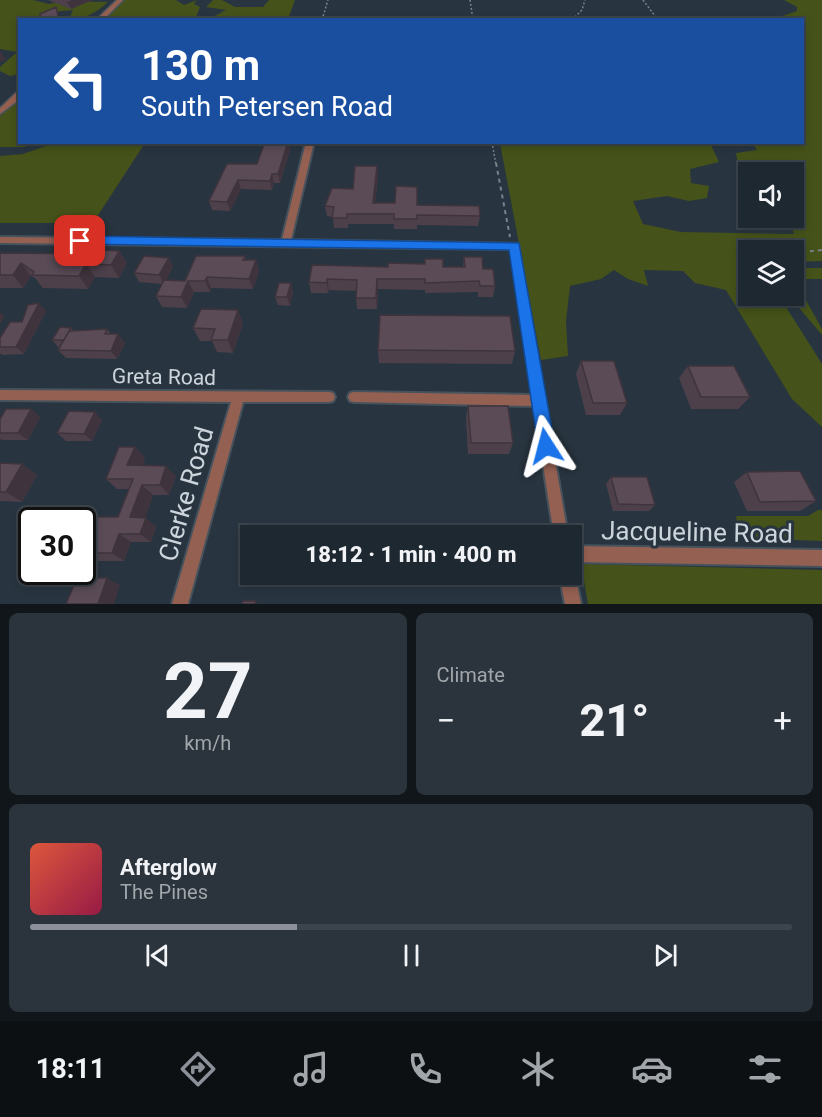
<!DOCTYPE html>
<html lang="en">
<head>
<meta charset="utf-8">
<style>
	body { margin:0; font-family:Roboto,sans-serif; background:#2b343c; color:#f1f3f6; height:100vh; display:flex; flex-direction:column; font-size:22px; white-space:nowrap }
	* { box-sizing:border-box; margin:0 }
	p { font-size:20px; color:#a1a6ab }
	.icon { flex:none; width:33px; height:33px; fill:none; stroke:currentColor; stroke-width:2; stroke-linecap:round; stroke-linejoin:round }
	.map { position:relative; height:604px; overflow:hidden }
	.sheet { display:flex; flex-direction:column; gap:9px; padding:9px; background:#10161a; flex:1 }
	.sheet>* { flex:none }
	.hud { position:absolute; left:18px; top:18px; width:786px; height:126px; border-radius:0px; box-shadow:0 3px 9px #0003,0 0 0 2px #3c444c; background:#1a4fa0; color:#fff; overflow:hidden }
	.controls { position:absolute; left:738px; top:162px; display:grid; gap:12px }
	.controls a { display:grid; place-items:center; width:66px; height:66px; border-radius:0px; background:#1e2830; box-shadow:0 3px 9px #0003,0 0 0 2px #3c444c; font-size:30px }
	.speed { position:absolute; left:18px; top:507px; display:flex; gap:12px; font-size:30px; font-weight:700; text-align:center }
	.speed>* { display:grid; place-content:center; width:78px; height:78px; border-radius:50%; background:#1e2830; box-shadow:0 3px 9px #0003,0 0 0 2px #3c444c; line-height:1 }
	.speed .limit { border:3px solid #111; border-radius:9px; background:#fff; color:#111 }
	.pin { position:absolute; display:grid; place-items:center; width:51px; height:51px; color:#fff; margin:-26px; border-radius:12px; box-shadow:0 3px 9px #0006 }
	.me { position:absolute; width:66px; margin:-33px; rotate:351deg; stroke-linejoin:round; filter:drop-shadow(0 0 4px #0008) }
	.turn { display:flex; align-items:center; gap:21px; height:126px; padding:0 24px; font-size:27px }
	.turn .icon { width:78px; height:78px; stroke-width:2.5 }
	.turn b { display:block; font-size:42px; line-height:51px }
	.big { font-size:45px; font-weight:800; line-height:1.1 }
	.sheet .card { flex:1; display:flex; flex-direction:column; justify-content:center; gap:9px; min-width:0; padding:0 21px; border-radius:9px; background:#2b343c }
	.sheet .dial { align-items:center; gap:0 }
	.dial b { font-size:78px; line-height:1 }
	.song { display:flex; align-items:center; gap:18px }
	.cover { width:72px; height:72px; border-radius:9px; background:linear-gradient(135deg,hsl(10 70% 55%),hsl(340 70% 35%)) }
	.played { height:6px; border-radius:3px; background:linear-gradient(90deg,#8c9099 35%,#3c444c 35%) }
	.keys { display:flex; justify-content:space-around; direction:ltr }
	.heat { display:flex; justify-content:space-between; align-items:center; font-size:33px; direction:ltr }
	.sheet .tiles { flex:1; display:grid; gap:9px; grid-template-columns:1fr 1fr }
	.card:last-child { grid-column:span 2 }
	.trip { position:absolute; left:240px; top:525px; width:342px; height:60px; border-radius:0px; background:#1e2830; box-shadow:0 3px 9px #0003,0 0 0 2px #3c444c; font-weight:800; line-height:60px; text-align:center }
	.menu { display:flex; height:96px; justify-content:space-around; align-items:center; background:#0c1013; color:#a1a6ab }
	.menu .icon { width:42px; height:42px }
	.menu .on { color:#8c9099 }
	.menu b { font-size:27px; color:#f1f3f6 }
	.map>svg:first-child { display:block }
</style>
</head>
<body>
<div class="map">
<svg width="822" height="604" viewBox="0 0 822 604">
	<rect width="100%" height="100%" fill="#283540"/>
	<!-- green -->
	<path fill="#455219" d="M 0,0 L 33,0 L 49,4 L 61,1 L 108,2 C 96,13 85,19 69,19 L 73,10 L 41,13 L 42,19 L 20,20 L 19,74 L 10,76 L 0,71 L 0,67 L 17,52 L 0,49 Z
		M 123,0 L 176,0 L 184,5 L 197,0 L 194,4 L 200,7 L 196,17 C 214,20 212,17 226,10 L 206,7 L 213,0 L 222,0 L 235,7 L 263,7 L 269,0 L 295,0 L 288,19 L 102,20 Z
		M 784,0 L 822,0 L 822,261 L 794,262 L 794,250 L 748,250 L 748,296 L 779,296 L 822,364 L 822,427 L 792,399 L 726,290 L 695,283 L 683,271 L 644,270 L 648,286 L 628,279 L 614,270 L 601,279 L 570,286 L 566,321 L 568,356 L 541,360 L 500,143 L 710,143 L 719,162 L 690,169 L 691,183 L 709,186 L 707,198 L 689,201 L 667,196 L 633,201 L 643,224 L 681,232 L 794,234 L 789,218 L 794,218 L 796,208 L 794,205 L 794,172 L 777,172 L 772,166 L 738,164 L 736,153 L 757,150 L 752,143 L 802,142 L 802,20 L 741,19 L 758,16 L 777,18 L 797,11 L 797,7 Z
		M 19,98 L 20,142 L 31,143 L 24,147 L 0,147 L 0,116 Z
		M 54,143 L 145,143 L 93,223 L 0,223 L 0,156 L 23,154 Z
		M 794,268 L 822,268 L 822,279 L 806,279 L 803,295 L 822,329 L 822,335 L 789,296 L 794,296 Z
		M 818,510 L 822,510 L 822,541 L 740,538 L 736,516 L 808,516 Z
		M 581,564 L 822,570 L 822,604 L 588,604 Z"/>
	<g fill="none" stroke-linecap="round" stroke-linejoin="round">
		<!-- minor casing -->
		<g stroke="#46525c" stroke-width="4">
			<path id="minor" d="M 306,142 L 314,142 L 291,240 L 518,244 L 568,536 L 554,536 L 534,406 L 354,402 L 350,401 L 348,397 L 350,393 L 354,392 L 533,395 L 511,249 L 0,243 L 0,237 L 282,240 Z
				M 0,390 L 329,392 L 333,393 L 335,397 L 333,401 L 329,402 L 243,402 L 188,604 L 172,604 L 231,402 L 0,400 Z
				M 572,546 L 822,550 L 822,566 L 572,562 Z
				M 572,568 L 575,574 L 581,604 L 565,604 L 559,574 L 572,574 Z"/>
		</g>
		<!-- tertiary casing -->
		<g stroke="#46525c" stroke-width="3">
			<path id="tertiary" d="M 117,0 L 123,0 L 103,20 L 96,20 Z
				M 17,92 L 20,92 L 20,99 L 0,114 L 0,108 Z"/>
		</g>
		<!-- path-far1 -->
		<path stroke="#78838c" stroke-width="1.5" stroke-dasharray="2 2" stroke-linecap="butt" d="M 470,0 L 473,20
			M 643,0 L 658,20
			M 322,20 L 328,0
			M 572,20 L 582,10 L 585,0
			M 492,142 L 496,165"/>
		<!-- path -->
		<path stroke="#78838c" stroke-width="2" stroke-dasharray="4 4" stroke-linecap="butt" d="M 496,163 L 510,237
			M 794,253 L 822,250"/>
		<!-- minor -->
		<use href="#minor" fill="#946052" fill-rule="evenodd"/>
		<!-- tertiary -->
		<use href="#tertiary" fill="#946052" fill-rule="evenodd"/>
	</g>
	<!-- wall -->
	<path fill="#4d404b" d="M 48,0 L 92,0 L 71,9 Z
		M 265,142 L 289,142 L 290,150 L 280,183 L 274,183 L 272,190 L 241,189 L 230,211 L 212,210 L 209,201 L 257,164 Z
		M 377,166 L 378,176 L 375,203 L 417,205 L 480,216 L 478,226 L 417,225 L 417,229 L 394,229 L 394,224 L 348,224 L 348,228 L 334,228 L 333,217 L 327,216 L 325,206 L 353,189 Z
		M 119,251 L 127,263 L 119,278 L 95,277 L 88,289 L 43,288 L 35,278 L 31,276 L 23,288 L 0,288 L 0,253 L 101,254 Z
		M 245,256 L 246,260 L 256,260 L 259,271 L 253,289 L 211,288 L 210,292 L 194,292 L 187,308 L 162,307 L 156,296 L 162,284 L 139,282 L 134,273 L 169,258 L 173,267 L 166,280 L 185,281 Z
		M 464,257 L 483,269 L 495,286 L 493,297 L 478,297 L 478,292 L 425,293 L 425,290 L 378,289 L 377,309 L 357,309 L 356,298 L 356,291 L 329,290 L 328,293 L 311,293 L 309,282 L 388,267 L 463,267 Z
		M 293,292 L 290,306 L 278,305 L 275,297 Z
		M 46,311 L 24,354 L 2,355 L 0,353 L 0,338 L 22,322 Z
		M 243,323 L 233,353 L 217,352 L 212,341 L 200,341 L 193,328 Z
		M 71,328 L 74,331 L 107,329 L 111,334 L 125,343 L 117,359 L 66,358 L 58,350 L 59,348 L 52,340 Z
		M 378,350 L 515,351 L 512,364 L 379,363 Z
		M 581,361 L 627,403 L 620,415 L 586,415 L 576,374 Z
		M 688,366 L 750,397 L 738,409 L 691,409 L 679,378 Z
		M 468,406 L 513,443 L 509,454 L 468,454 L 466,418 Z
		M 31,409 L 40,417 L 28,440 L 2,440 L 0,439 L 0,419 Z
		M 102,420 L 92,441 L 66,441 L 57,433 Z
		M 135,447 L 145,458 L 142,466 L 176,476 L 169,495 L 153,495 L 145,518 L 156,527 L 151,542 L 131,542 L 124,561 L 96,561 L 82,553 L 118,517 L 129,489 L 117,489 L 106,479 Z
		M 0,463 L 37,475 L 22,502 L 0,501 Z
		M 747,472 L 816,501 L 800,511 L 747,511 L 734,482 Z
		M 611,477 L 655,505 L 649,511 L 613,511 L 606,484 Z"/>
	<!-- shaded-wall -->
	<path fill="#3f343d" d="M 72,0 L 92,0 L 71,9 L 67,2 Z
		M 0,52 L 1,52 L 6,60 L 0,62 Z
		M 285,142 L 289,142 L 290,150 L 280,183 L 278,174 Z
		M 377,166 L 378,176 L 374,213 L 373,203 Z
		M 272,174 L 274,183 L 272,190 L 270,181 Z
		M 238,180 L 241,189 L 230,211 L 227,202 Z
		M 119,251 L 127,263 L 119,278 L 111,265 Z
		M 169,258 L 173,267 L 164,284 L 159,275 Z
		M 256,260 L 259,271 L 253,289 L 249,279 Z
		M 21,263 L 31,276 L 23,288 L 13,275 Z
		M 86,264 L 95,277 L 88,289 L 79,276 Z
		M 207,277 L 211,288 L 210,292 L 205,281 Z
		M 327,279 L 329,290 L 328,293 L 327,283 Z
		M 377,279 L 378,289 L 377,309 L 376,298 Z
		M 188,281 L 194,292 L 187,308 L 181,297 Z
		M 291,283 L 293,292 L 290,306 L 287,297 Z
		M 39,303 L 46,311 L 24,354 L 16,347 Z
		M 238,310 L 243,323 L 233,353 L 228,340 Z
		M 0,312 L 5,317 L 0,324 Z
		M 118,334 L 125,343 L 117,359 L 111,351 Z
		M 31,409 L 40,417 L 28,440 L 18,433 Z
		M 95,412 L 102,420 L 92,441 L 84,434 Z
		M 135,447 L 145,458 L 138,476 L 127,465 Z
		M 22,464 L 37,475 L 22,502 L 6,492 Z
		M 166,466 L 176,476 L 169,495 L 160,485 Z
		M 142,485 L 153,495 L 142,527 L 130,517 Z
		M 146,518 L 156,527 L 151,542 L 140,534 Z
		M 119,534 L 131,542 L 124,561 L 112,553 Z
		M 107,578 L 120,585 L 114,604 L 98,604 Z"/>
	<!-- building -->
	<path fill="#5a4b57" stroke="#3f343d" stroke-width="1.5" d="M 56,7 L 59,20 L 41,20 L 40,14 Z
		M 265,142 L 288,142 L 278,174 L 272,174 L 270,181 L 238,180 L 227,202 L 209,201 L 227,164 L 257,164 Z
		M 355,166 L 377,166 L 373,203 L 395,203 L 396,186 L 417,187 L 417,205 L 479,206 L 480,216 L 417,215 L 417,219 L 394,219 L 394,214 L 347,214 L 347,218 L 332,218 L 334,207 L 325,206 L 332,188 L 353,189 Z
		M 104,250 L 119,251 L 111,265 L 86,264 L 79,276 L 32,275 L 34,272 L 21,263 L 13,275 L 0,275 L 0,253 L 101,254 Z
		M 144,256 L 169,258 L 159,275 L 134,273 Z
		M 196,256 L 245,256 L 243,260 L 256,260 L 249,279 L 207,277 L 205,281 L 188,281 L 181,297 L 156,296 L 164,280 L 185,281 Z
		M 464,257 L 482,257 L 483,269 L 493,269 L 495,286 L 480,286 L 479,281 L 425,283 L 425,279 L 377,279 L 376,298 L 356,298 L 357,280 L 327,279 L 327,283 L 309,282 L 312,265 L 388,267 L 388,263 L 425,264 L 425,259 L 443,259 L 443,267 L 465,267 Z
		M 279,283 L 291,283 L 287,297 L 275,297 Z
		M 39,303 L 16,347 L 0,347 L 0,338 L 10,322 L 22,322 L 28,305 Z
		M 201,309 L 238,310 L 228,340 L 211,340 L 215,329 L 193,328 Z
		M 380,315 L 510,316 L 515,351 L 378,350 Z
		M 60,327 L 71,328 L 64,340 L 52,340 Z
		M 107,329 L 105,334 L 118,334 L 111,351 L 58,350 L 69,331 Z
		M 581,361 L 614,361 L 627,403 L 593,403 Z
		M 688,366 L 734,366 L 750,397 L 701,397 Z
		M 468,406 L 508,406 L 513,443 L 471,443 Z
		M 6,409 L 31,409 L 18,433 L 0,433 L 0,419 Z
		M 69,411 L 95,412 L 84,434 L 57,433 Z
		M 119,447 L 135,447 L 127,465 L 166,466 L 160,485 L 142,485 L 130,517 L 146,518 L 140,534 L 119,534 L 112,553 L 82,553 L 96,517 L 118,517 L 133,479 L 106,479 Z
		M 0,463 L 22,464 L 6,492 L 0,492 Z
		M 800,471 L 816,501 L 760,502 L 747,472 Z
		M 611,477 L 647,477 L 655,505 L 618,504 Z
		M 77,578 L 107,578 L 98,604 L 66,604 Z
		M 243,601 L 256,601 L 255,604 L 242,604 Z"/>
	<!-- route -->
	<path fill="#1a73e8" stroke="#114b97" stroke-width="1.5" d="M 80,236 L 519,243 L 555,446 L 552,452 L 546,454 L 540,452 L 538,446 L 509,250 L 75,244 L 75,238 Z"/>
	<g text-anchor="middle" stroke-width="6" stroke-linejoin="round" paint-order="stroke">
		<!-- street labels -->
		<g font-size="21" fill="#cdd5dc" stroke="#283540">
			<text transform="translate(164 377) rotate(1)" y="7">Greta Road</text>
		</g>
		<!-- near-street labels -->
		<g font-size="26" fill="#cdd5dc" stroke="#283540">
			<text transform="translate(186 494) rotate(-74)" y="9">Clerke Road</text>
			<text transform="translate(697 532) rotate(1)" y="9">Jacqueline Road</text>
		</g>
	</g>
</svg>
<div class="controls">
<a><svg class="icon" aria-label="sound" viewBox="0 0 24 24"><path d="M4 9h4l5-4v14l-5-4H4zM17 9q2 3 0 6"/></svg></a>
<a><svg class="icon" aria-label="layers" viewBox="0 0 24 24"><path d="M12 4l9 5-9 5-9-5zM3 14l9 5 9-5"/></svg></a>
</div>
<div class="speed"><div class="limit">30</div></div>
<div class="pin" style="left:80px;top:241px;background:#d93025"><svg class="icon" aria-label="arrive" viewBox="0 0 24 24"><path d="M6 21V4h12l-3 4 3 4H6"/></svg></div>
<svg class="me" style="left:546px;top:446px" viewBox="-20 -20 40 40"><path d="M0-17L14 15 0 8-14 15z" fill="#1a73e8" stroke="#fff" stroke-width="4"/></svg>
<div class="trip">18:12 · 1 min · 400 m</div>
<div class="hud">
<div class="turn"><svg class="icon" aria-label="left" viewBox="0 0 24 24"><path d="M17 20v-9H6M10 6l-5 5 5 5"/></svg><div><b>130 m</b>South Petersen Road</div></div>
</div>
</div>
<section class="sheet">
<div class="tiles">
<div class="card dial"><b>27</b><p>km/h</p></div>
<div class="card"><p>Climate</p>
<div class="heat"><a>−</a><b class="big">21°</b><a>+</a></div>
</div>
<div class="card">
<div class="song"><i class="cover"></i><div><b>Afterglow</b><p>The Pines</p></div></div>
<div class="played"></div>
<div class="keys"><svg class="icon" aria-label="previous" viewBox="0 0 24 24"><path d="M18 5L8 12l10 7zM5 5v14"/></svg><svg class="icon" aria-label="pause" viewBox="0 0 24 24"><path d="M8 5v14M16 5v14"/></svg><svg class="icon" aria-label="next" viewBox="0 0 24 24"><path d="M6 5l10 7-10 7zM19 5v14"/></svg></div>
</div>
</div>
</section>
<nav class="menu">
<b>18:11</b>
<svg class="icon on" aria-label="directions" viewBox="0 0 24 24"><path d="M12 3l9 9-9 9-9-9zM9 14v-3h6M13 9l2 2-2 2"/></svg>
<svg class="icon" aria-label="music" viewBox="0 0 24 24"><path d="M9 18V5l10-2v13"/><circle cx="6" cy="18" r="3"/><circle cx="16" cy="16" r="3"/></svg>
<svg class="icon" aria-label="phone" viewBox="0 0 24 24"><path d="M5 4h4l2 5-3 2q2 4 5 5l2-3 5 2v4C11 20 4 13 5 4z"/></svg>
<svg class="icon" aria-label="climate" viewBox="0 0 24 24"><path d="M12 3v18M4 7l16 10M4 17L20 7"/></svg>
<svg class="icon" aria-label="car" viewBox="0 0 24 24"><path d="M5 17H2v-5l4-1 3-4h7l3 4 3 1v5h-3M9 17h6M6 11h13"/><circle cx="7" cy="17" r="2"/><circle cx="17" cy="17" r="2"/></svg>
<svg class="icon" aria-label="filters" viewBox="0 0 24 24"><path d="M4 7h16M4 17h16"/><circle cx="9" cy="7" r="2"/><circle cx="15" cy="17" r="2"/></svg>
</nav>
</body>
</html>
